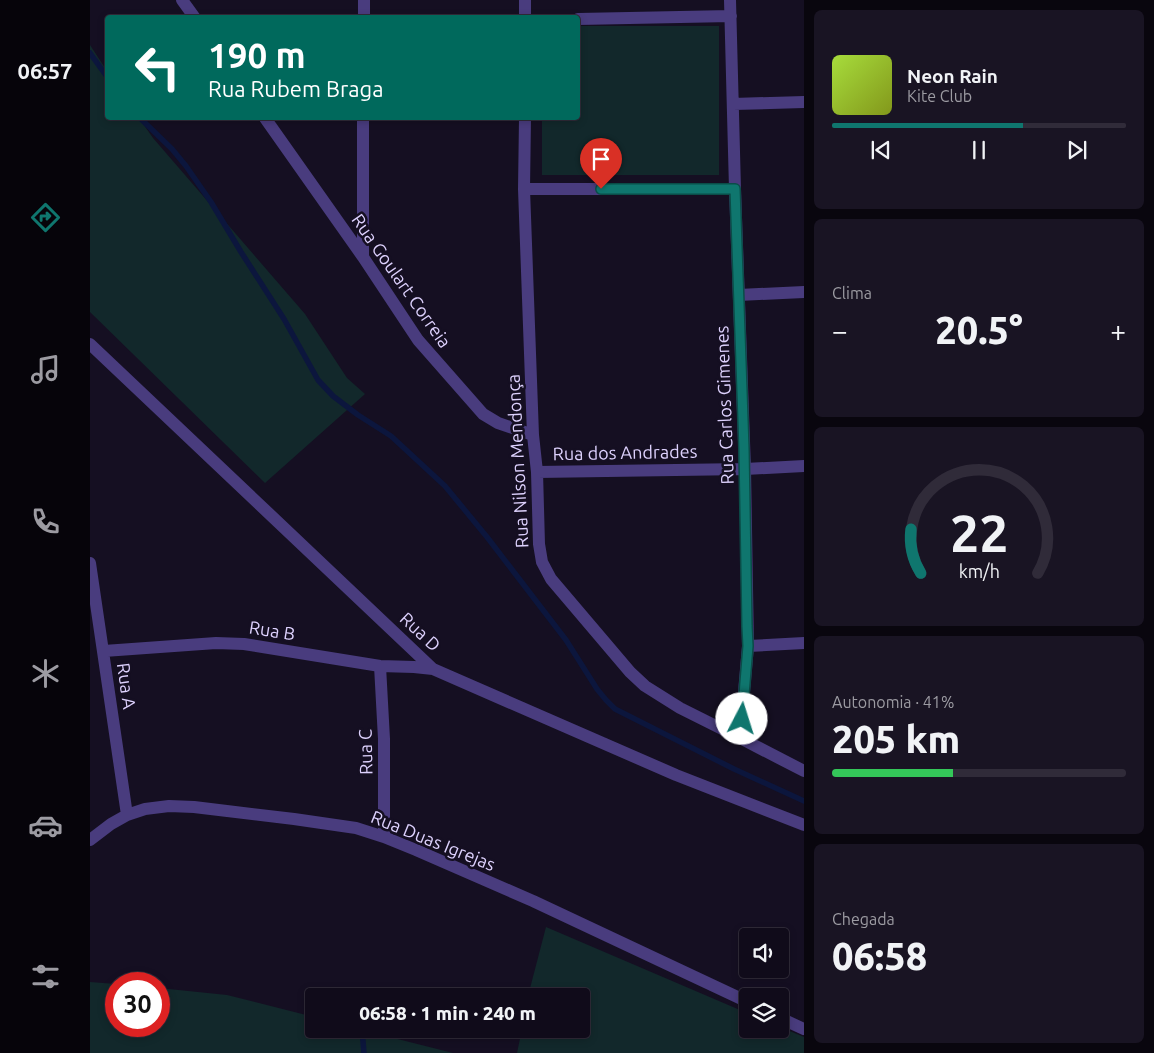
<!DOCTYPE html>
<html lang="pt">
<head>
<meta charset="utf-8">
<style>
	body { margin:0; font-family:Ubuntu,sans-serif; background:#191423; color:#f1f3f6; height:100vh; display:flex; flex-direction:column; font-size:19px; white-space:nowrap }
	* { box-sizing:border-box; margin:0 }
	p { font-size:16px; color:#9c9ba2 }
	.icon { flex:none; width:28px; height:28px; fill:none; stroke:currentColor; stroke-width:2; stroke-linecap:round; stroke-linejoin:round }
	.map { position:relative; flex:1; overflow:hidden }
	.panel { display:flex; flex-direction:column; gap:10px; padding:10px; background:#09060e; width:350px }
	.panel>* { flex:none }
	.hud { position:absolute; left:15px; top:15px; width:475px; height:105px; border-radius:5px; box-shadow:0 2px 8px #0003,0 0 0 1px #302b39; background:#00695c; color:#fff; overflow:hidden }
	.buttons { position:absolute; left:649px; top:928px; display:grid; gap:10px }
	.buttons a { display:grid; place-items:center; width:50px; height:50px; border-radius:5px; background:#100b1a; box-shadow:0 2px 8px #0003,0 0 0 1px #302b39; font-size:25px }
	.speed { position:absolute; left:15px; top:972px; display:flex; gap:10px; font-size:25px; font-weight:700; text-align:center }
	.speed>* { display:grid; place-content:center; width:65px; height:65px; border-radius:50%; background:#100b1a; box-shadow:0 2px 8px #0003,0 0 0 1px #302b39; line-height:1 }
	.speed .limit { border:8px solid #d22; background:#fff; color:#111 }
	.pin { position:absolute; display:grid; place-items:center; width:42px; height:42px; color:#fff; margin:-51px -21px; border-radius:50% 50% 50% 0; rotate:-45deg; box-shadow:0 0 5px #0007 }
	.pin .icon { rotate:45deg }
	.me { position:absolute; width:55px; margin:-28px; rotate:5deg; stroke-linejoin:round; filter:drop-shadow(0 0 4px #0008) }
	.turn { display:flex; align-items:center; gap:18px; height:105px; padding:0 20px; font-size:22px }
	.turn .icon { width:65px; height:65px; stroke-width:2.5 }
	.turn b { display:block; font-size:35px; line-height:42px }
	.big { font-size:38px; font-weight:800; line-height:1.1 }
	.panel .card { flex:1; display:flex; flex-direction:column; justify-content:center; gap:8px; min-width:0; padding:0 18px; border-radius:8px; background:#191423 }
	.panel .dial { align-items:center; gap:0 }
	.dial svg { height:130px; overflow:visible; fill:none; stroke:#302b39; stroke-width:7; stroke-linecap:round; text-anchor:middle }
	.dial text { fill:#f1f3f6; stroke:none }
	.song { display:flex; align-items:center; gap:15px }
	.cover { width:60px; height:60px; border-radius:8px; background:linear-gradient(135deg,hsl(80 70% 55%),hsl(70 70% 35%)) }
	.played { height:5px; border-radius:2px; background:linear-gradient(90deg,#0f766e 65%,#302b39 65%) }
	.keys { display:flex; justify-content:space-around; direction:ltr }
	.heat { display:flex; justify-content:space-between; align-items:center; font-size:28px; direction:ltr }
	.charge { height:8px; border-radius:4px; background:linear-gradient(90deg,#34c759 41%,#302b39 0) }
	.trip { position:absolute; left:215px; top:988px; width:285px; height:50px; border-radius:5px; background:#100b1a; box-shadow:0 2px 8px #0003,0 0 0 1px #302b39; font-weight:800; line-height:50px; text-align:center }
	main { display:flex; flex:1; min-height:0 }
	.menu { display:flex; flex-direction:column; width:90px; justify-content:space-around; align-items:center; background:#06040a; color:#9c9ba2 }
	.menu .icon { width:35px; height:35px }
	.menu .current { color:#0f766e }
	.menu b { font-size:22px; color:#f1f3f6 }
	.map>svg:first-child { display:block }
</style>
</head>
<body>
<main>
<nav class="menu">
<b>06:57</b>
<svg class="icon current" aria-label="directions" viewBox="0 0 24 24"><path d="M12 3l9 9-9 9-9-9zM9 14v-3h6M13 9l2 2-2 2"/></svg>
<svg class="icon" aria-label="music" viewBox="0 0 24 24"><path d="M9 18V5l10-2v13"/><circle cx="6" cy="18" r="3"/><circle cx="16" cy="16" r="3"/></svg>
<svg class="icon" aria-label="phone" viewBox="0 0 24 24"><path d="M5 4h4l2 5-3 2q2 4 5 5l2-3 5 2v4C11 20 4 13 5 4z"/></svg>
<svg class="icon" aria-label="climate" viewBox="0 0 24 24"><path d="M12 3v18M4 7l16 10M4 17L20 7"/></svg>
<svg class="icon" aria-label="car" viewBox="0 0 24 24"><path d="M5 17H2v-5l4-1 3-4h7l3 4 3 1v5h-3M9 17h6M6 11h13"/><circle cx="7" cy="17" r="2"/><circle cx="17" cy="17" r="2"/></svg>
<svg class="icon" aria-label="filters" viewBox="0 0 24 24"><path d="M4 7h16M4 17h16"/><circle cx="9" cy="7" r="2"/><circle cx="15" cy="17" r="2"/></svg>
</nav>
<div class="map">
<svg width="714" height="1053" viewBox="0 0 714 1053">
	<rect width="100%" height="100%" fill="#150f22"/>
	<!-- green -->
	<path fill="#12282b" d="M 488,26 L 629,26 L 629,175 L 452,175 L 452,118 L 488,118 Z
		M 0,45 L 17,71 L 18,118 L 49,118 L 63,138 L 215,314 L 257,378 L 275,394 L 175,483 L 0,312 Z
		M 456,927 L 657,1013 L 658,1029 L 690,1029 L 690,1027 L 714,1037 L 714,1053 L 427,1053 L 432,1029 L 491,1029 L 491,996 L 438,996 Z
		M 0,982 L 26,984 L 26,1026 L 69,1026 L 69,988 L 137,995 L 224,1017 L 224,1029 L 268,1029 L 363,1053 L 0,1053 Z"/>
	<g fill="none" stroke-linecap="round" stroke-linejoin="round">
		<!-- stream -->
		<path stroke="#0c163d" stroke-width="5.5" d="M 0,53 L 18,78
			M 50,118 L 82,149 L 96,166 L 121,202 L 151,252 L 194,319 L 228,380 L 243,396 L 268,415 L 301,436 L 355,486 L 397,537 L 476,640 L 507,689 L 516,700 L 525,709 L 644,769 L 714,801
			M 272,1029 L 274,1053"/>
		<!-- minor -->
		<path stroke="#493c7e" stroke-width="12" d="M 92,0 L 105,18
			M 435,0 L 435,18
			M 640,0 L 645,189 L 655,469 L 658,646 L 650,738
			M 274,18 L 274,0
			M 488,19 L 641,16
			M 643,104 L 714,102
			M 175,118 L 273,257 L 328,340 L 393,414 L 408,423 L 443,435
			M 435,118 L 434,189 L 443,435 L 447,472 L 449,544 L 452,562 L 461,579 L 540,672 L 555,686 L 590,708 L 650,738 L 714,771
			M 434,189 L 645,189
			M 273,257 L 273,118
			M 649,295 L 714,292
			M 0,344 L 343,669 L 586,775 L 714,825
			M 447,472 L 655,469 L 714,466
			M 0,563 L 37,815
			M 658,646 L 714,643
			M 14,651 L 126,643 L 154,644 L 290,666 L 324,667 L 343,669
			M 290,666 L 294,739 L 294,837
			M 0,840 L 21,824 L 37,815 L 55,809 L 79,806 L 104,807 L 204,819 L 266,828 L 294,837 L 326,850 L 443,901 L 658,1002
			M 690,1018 L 714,1029"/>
	</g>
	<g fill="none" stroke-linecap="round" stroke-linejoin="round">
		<!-- route casing -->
		<g stroke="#0a4d48" stroke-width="12">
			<path id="route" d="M 511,189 L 645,189 L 654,449 L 657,626 L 658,646 L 652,719"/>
		</g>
		<!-- route -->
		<use href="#route" stroke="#0f766e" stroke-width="9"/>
	</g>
	<g text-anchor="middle" stroke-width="5" stroke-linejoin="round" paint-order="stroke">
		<!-- street labels -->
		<g font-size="18" fill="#ddd1fd" stroke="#150f22">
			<text transform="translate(311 281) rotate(55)" y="6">Rua Goulart Correia</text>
			<text transform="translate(635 405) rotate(-92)" y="6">Rua Carlos Gimenes</text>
			<text transform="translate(535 453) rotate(-1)" y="6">Rua dos Andrades</text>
			<text transform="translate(428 461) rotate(-93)" y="6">Rua Nilson Mendonça</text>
			<text transform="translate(182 631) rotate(9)" y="6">Rua B</text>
			<text transform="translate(330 632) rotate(43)" y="6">Rua D</text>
			<text transform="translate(36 686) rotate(82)" y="6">Rua A</text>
			<text transform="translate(276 752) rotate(-91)" y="6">Rua C</text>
			<text transform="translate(343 841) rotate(22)" y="6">Rua Duas Igrejas</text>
		</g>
	</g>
</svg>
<div class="buttons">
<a><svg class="icon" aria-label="sound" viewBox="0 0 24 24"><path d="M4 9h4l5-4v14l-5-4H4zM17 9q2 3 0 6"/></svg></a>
<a><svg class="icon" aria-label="layers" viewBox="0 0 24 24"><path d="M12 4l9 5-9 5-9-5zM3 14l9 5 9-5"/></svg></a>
</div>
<div class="speed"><div class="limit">30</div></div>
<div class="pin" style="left:511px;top:189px;background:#d93025"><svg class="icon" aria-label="arrive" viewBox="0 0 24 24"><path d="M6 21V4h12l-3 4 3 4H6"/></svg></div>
<svg class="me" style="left:652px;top:719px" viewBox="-20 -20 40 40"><circle r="19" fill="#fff"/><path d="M0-13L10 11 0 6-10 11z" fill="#0f766e"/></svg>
<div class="trip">06:58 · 1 min · 240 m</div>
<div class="hud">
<div class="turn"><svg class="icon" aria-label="left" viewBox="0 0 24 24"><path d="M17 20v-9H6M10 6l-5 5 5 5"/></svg><div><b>190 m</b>Rua Rubem Braga</div></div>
</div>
</div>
<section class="panel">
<div class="card">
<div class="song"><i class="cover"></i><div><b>Neon Rain</b><p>Kite Club</p></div></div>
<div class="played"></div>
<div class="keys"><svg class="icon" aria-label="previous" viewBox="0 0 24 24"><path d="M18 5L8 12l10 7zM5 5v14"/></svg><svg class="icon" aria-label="pause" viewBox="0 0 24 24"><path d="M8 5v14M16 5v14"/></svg><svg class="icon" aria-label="next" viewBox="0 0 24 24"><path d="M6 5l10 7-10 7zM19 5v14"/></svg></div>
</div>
<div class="card"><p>Clima</p>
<div class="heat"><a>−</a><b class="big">20.5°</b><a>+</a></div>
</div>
<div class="card dial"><svg viewBox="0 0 100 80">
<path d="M14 69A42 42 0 1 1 86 69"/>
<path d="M14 69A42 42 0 0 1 8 42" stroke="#0f766e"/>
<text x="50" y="56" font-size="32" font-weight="700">22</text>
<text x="50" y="72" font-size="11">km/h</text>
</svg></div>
<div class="card"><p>Autonomia · 41%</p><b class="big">205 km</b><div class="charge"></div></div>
<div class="card"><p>Chegada</p><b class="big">06:58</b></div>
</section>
</main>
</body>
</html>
